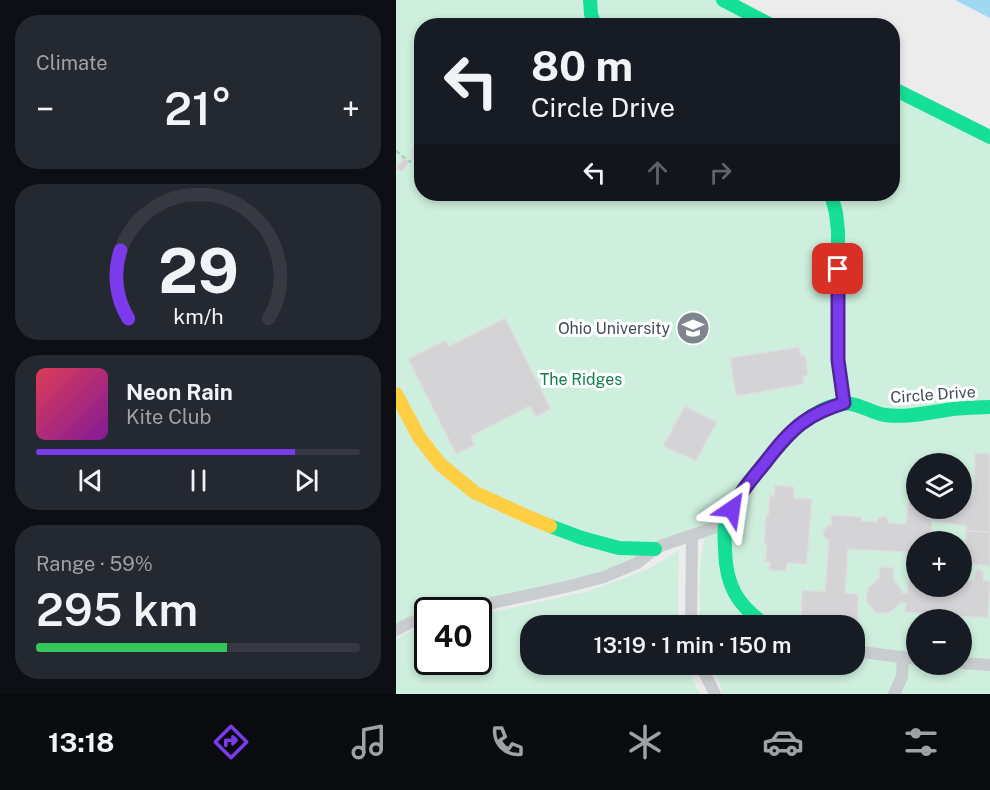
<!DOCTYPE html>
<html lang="en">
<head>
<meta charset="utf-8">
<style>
	body { margin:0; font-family:"Public Sans",sans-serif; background:#242831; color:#f1f3f6; height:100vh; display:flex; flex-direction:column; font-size:22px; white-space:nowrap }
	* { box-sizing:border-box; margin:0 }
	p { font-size:20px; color:#9ea1a6 }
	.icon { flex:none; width:33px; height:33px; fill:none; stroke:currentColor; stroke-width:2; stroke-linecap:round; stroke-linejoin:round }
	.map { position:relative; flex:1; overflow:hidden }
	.sheet { display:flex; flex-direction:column; gap:15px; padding:15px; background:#0d0f14; width:396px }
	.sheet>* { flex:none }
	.top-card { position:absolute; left:18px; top:18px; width:486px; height:183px; border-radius:24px; box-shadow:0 3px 9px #0003; background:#171b24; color:#f1f3f6; overflow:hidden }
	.buttons { position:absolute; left:510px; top:453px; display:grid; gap:12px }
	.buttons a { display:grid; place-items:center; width:66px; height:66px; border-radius:50%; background:#171b24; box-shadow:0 3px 9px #0003; font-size:30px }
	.speed { position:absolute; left:18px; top:597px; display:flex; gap:12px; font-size:30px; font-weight:700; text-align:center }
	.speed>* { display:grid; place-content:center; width:78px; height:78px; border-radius:50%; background:#171b24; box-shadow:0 3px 9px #0003; line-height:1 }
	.speed .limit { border:3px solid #111; border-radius:9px; background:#fff; color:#111 }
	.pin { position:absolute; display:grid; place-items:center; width:51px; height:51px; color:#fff; margin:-26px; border-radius:12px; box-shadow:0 3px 9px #0006 }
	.me { position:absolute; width:66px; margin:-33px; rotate:32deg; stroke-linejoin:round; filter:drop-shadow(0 0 4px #0008) }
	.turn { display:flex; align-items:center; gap:21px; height:126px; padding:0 18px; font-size:27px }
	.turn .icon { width:78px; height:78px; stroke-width:2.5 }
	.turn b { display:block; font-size:42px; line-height:51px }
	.lanes { display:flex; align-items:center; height:57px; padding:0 18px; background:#0003; justify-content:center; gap:30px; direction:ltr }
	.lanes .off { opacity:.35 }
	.big { font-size:45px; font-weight:600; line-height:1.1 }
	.sheet .widget { flex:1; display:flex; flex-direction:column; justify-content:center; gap:9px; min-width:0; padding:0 21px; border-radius:24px; background:#242831 }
	.sheet .dial { align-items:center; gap:0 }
	.dial svg { height:156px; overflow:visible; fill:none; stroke:#363941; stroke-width:7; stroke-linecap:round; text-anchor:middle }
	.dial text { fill:#f1f3f6; stroke:none }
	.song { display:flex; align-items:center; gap:18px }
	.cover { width:72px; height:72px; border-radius:9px; background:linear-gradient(135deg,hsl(350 70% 55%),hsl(290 70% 35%)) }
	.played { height:6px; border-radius:3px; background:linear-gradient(90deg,#7c3aed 80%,#363941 80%) }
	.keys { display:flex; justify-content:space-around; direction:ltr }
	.heat { display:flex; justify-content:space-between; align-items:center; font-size:33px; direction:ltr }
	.charge { height:9px; border-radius:4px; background:linear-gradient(90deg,#34c759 59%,#363941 0) }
	.trip { position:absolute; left:124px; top:615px; width:345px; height:60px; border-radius:24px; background:#171b24; box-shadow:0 3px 9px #0003; font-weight:600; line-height:60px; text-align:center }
	.tab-bar { display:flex; height:96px; justify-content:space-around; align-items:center; background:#090b0e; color:#9ea1a6 }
	.tab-bar .icon { width:42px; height:42px }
	.tab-bar .on { color:#7c3aed }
	.tab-bar b { font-size:27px; color:#f1f3f6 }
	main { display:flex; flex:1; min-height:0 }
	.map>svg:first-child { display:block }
</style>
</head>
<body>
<main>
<section class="sheet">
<div class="widget"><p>Climate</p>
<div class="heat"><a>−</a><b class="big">21°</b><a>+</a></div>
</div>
<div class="widget dial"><svg viewBox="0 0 100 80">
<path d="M14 69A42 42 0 1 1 86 69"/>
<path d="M14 69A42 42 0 0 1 10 34" stroke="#7c3aed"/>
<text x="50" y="56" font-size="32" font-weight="700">29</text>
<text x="50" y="72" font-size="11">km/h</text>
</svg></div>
<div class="widget">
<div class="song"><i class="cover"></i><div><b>Neon Rain</b><p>Kite Club</p></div></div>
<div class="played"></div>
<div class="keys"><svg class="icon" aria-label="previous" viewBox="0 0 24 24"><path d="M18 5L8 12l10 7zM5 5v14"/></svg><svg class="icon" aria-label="pause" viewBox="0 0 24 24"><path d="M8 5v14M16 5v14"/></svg><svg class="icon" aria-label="next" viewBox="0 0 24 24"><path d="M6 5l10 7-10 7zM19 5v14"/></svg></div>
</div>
<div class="widget"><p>Range · 59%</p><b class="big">295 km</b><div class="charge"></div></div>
</section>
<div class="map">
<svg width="594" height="694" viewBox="0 0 594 694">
	<rect width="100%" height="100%" fill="#edecec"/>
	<!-- green -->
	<path fill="#ceefdd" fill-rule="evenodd" d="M 0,0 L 327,0 L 377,25 L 26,26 L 26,194 L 496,194 L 497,88 L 594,137 L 594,694 L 327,694 L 317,665 L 459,664 L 459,626 L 304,625 L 304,568 L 308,539 L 277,541 L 241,563 L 64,610 L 32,610 L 31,618 L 0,630 ZM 520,464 L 566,464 L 566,508 L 520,508 ZM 520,542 L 566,542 L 566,586 L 520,586 ZM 520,620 L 566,620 L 566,664 L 520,664 Z
		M 283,550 L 282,625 L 135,626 L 135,664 L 290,665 L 304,694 L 0,694 L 0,639 L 21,628 L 31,626 L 32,662 L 82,662 L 83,615 L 190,592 L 253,569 Z"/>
	<!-- water -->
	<path fill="#9fd8f0" d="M 559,0 L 594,0 L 594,18 Z"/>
	<!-- building -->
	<path fill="#d4d4d7" stroke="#dededf" stroke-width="1.5" d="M 23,146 L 26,147 L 26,159 L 18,160 L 16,158 L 17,157 L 16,150 L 19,147 Z
		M 8,158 L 13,162 L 6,172 L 0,168 Z
		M 109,318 L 155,409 L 140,417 L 134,406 L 75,436 L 79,445 L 60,454 L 12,359 L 50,340 L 53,346 Z
		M 403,347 L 405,355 L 409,355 L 412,375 L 407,376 L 408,384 L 340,396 L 334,358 Z
		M 289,406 L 321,422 L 300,461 L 267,446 Z
		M 579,453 L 594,454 L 594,532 L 570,531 L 570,526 L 536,521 L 534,542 L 520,542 L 520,559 L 510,558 L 510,552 L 452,549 L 449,593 L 462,594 L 462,623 L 405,619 L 406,590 L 429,592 L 433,541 L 427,535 L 428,530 L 431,526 L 435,525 L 435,515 L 465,517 L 466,521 L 481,522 L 482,518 L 490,516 L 493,523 L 510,524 L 514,483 L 520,484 L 520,508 L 566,508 L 566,493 L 578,494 Z
		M 379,485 L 398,487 L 398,498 L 416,499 L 411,564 L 391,563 L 390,571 L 373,570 L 374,562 L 369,562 L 371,544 L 368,544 L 370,515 L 372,515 L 374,495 L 378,496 Z
		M 570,531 L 594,532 L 594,566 L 568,563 Z
		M 484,567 L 498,568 L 497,579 L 507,591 L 506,593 L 511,593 L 513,575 L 520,576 L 520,586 L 566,586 L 566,580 L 578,581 L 579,573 L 581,570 L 585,570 L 588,573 L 587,580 L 594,581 L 592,618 L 561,616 L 561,620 L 547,620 L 547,615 L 509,612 L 510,603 L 505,603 L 493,613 L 480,613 L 470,601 L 472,588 L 483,578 Z"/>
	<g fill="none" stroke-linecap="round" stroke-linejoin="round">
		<!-- path -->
		<path stroke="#b5c2c0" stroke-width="2" stroke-dasharray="4.5 3" stroke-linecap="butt" d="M 0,151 L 14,162 L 17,159"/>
		<!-- street -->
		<path stroke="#cacdd0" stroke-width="12" d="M 64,610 L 174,586 L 208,577 L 241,563 L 259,549 L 267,545 L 329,524
			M 295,626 L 296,536
			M 0,630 L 16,622 L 32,618
			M 459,651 L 520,659
			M 566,663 L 594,665
			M 304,664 L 319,694
			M 498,694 L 506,677 L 507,657"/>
		<!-- fast -->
		<path stroke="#16e098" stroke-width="14" d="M 194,0 L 195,14 L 199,26
			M 327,0 L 377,26
			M 496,88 L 594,137
			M 435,194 L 440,213 L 442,231 L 442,361 L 448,403
			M 154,526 L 186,538 L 223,548 L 259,549
			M 371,626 C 341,605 330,586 329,550 C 329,541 327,531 330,522 C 338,498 356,478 373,458 C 391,435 415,409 445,404 C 460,401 475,413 489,415 C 512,418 535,412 557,409 C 570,408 582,407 594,407"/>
		<!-- slow -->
		<path stroke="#ffcf43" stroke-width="14" d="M 0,394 L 23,437 L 44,464 L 78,492 L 132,517 L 154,526"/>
	</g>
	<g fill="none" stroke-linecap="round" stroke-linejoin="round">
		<!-- route casing -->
		<g stroke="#51269a" stroke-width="15">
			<path id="route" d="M 336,509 C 344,492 356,479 368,464 C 379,450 391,434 406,423 C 419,413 433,408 448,403 L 442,360 L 442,269"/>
		</g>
		<!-- route -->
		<use href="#route" stroke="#7c3aed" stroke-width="10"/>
	</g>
	<!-- icons -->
	<defs>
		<g id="university-disc" transform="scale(1.725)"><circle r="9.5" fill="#7e858d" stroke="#fff"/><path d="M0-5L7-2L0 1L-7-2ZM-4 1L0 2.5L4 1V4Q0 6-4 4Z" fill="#fff"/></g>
	</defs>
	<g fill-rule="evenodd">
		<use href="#university-disc" x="297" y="328"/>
	</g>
	<g text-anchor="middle" stroke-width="6" stroke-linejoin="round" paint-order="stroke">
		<!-- poi labels -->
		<g font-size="16" fill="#434d5a" stroke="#fff" text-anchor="end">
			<text x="274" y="334">Ohio University</text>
		</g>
		<!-- park labels -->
		<g font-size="16" fill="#107e51" stroke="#fff">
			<text x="185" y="385">The Ridges</text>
		</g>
		<!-- street labels -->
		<g font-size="16" fill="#434d5a" stroke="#fff">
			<text transform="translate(537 394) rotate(-4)" y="6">Circle Drive</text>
		</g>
	</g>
</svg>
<div class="buttons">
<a><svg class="icon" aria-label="layers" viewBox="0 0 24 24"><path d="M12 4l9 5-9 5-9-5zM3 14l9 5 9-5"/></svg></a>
<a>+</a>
<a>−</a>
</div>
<div class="speed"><div class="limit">40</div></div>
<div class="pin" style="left:442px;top:269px;background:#d93025"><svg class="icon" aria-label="arrive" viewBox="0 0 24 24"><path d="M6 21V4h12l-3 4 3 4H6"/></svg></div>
<svg class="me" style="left:336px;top:509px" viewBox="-20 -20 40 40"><path d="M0-17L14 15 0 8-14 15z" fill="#7c3aed" stroke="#fff" stroke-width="4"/></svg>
<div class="trip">13:19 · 1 min · 150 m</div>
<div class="top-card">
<div class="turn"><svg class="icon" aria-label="left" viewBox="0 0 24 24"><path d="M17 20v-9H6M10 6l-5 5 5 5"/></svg><div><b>80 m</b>Circle Drive</div></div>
<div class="lanes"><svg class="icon" aria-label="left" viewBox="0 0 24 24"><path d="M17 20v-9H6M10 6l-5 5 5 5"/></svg><svg class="icon off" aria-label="ahead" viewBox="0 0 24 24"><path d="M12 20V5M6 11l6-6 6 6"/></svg><svg class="icon off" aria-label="right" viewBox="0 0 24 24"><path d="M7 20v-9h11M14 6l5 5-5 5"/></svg></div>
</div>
</div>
</main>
<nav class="tab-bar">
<b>13:18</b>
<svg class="icon on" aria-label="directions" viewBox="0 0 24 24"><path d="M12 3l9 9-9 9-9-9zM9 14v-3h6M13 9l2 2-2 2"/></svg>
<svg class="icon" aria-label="music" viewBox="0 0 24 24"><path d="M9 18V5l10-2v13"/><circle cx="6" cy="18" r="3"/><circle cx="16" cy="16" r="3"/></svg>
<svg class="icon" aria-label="phone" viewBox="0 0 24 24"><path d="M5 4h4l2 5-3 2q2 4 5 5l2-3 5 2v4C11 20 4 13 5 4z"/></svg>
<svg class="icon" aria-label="climate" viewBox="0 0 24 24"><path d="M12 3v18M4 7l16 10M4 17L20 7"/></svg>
<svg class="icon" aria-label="car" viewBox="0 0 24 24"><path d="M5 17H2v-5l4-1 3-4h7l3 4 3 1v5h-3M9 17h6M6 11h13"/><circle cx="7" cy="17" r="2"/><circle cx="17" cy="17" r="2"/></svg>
<svg class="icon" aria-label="filters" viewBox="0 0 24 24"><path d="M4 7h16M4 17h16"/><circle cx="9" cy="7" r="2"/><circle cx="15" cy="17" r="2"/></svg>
</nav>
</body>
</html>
